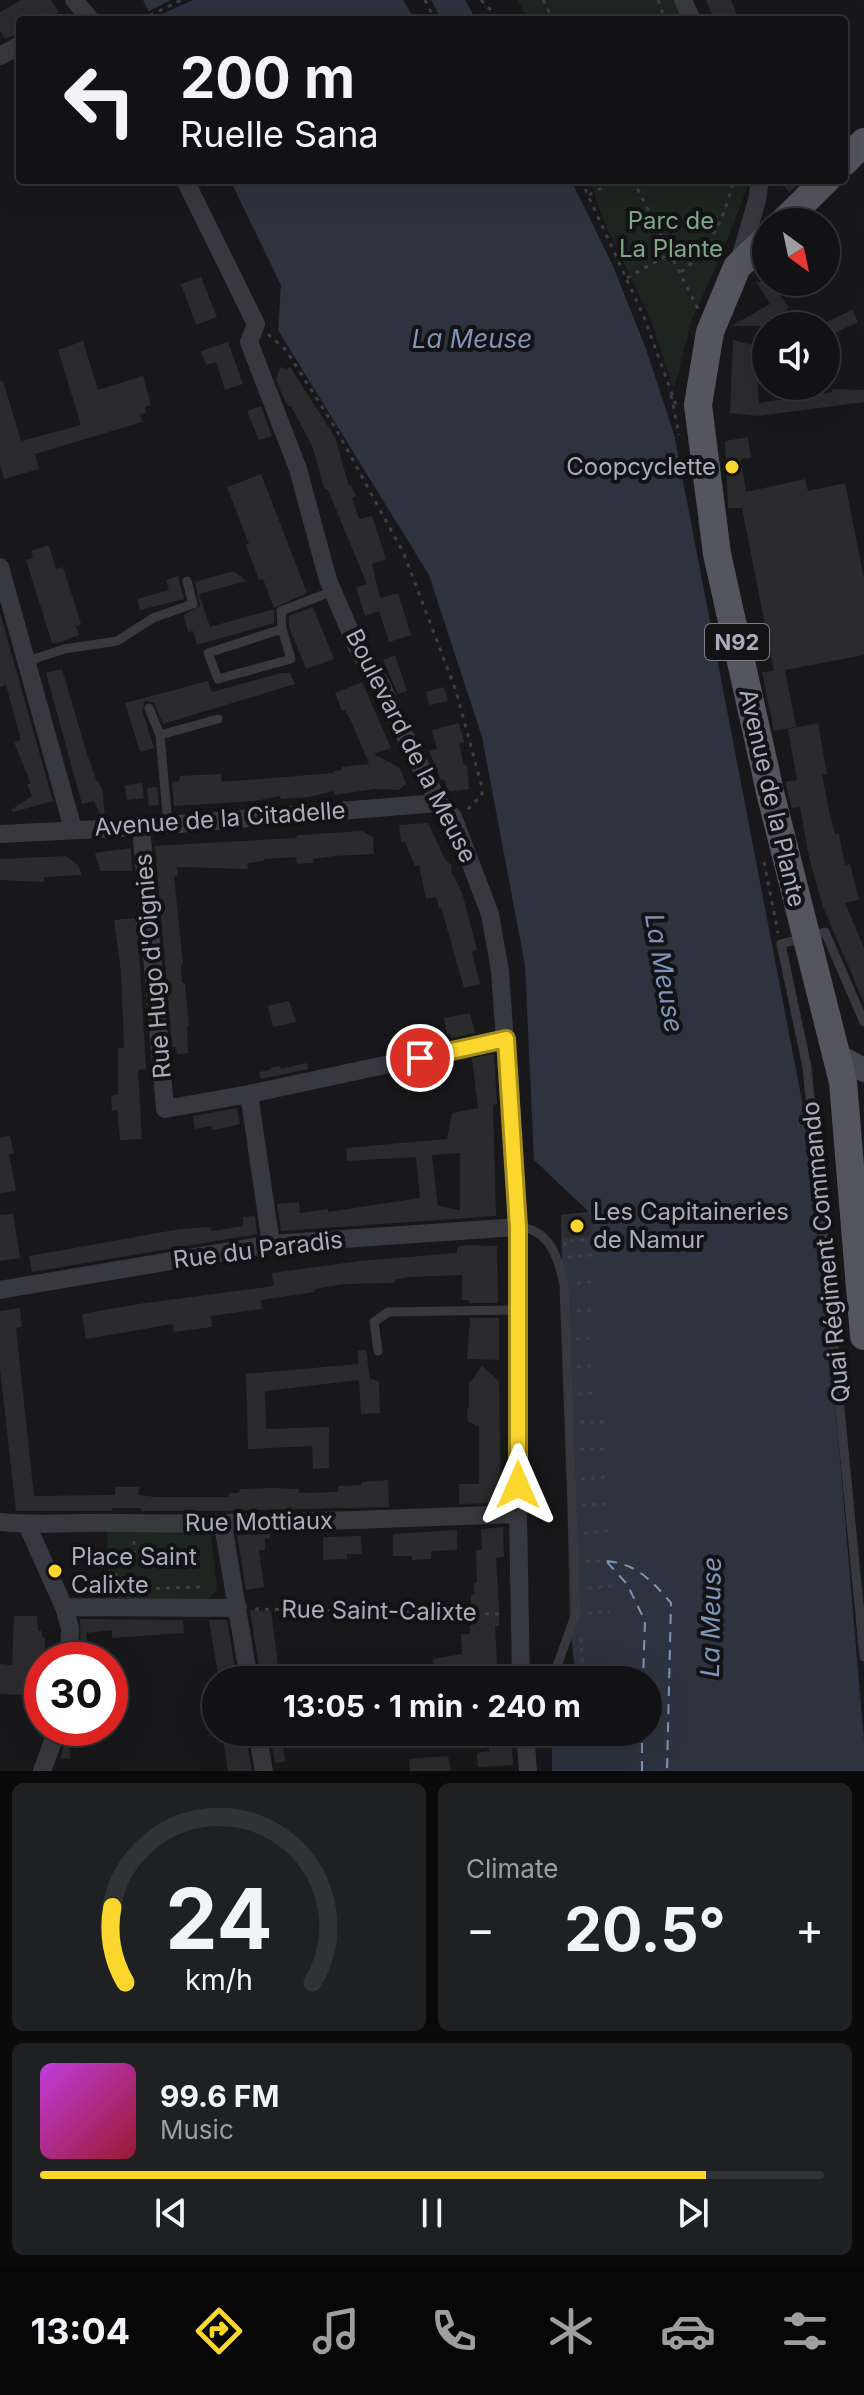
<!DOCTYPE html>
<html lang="en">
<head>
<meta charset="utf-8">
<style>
	body { margin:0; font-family:Inter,sans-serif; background:#1f2022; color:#f1f3f6; height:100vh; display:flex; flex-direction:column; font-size:30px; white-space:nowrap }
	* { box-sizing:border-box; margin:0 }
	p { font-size:26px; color:#9c9ea0 }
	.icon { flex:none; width:44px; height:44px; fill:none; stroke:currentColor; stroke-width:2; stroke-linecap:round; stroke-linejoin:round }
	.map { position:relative; height:1771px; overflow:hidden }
	.side { display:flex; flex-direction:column; gap:12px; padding:12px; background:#0a0a0b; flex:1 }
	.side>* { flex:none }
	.banner { position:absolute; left:16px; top:16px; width:832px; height:168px; border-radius:8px; box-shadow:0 8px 32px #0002,0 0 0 2px #313234; background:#121214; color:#f1f3f6; overflow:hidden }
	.needle { width:52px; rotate:147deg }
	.fabs { position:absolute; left:752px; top:208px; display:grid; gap:16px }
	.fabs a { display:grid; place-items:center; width:88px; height:88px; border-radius:50%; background:#121214; box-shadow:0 8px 32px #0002,0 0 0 2px #313234; font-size:40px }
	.speed { position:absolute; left:24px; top:1642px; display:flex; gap:16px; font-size:40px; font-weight:700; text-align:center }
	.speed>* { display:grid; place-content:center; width:104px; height:104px; border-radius:50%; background:#121214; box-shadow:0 8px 32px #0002,0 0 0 2px #313234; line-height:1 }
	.speed .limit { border:12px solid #d22; background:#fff; color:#111 }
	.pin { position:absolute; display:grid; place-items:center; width:68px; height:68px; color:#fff; margin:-34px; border:4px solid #fff; border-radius:50%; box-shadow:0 2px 8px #0007 }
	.me { position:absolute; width:88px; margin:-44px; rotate:0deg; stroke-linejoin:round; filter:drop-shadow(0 0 6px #0008) }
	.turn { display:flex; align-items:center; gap:28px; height:168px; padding:0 32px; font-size:36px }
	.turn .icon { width:104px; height:104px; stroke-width:2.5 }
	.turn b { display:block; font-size:56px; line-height:68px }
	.big { font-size:60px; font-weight:700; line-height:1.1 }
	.side .widget { flex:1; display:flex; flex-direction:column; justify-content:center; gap:12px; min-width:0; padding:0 28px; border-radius:12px; background:#1f2022 }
	.side .dial { align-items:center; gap:0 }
	.dial svg { height:208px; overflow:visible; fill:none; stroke:#313234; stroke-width:7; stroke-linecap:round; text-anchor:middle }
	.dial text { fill:#f1f3f6; stroke:none }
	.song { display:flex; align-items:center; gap:24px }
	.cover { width:96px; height:96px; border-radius:12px; background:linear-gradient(135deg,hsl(290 70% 55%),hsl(350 70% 35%)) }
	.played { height:8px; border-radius:4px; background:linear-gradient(90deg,#fbd72e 85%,#313234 85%) }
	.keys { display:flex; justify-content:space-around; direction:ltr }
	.heat { display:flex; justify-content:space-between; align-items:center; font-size:44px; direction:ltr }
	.side .tiles { flex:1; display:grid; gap:12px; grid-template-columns:1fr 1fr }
	.widget:last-child { grid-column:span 2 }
	.trip { position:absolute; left:202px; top:1666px; width:460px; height:80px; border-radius:40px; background:#121214; box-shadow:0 8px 32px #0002,0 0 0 2px #313234; font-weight:700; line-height:80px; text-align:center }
	.dock { display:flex; height:128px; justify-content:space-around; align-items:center; background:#070708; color:#9c9ea0 }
	.dock .icon { width:56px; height:56px }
	.dock .selected { color:#fbd72e }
	.dock b { font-size:36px; color:#f1f3f6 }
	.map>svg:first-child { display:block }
</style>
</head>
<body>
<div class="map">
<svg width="864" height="1771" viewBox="0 0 864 1771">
	<rect width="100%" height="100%" fill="#18181a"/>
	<!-- green -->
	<path fill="#1d2520" d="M 518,0 L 673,0 L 682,20 L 528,20 Z
		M 590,180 L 750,180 L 720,258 L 691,321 L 674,389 L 650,317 L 602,217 Z
		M 107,1531 L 207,1532 L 211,1535 L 217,1590 L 206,1601 L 109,1602 Z"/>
	<!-- water -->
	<path fill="#2d343f" d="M 143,0 L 403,0 L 415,20 L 153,20 Z
		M 431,0 L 465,0 L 476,20 L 442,20 Z
		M 230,180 L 571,180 L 613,266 L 646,349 L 674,434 L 807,1127 L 838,1436 L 864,1741 L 864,1771 L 552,1771 L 552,1732 L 648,1732 L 648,1680 L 576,1680 L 570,1624 L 561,1215 L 589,1212 L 534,1160 L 525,965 L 482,737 L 429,575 L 278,330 L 281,285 Z"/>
	<!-- pier -->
	<path fill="#18181a" d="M 171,0 L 193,0 L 149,20 L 145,13 Z"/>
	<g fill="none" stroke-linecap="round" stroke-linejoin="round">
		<!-- ferry -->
		<path stroke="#7f94b7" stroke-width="2" stroke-dasharray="10 8" stroke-linecap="butt" d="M 607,1561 C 637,1564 652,1581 671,1603 L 667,1771
			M 607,1562 L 627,1584 L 645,1621 L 643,1680
			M 642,1771 L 642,1732"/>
	</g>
	<!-- building -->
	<path fill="#2b2b2e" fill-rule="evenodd" d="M 21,0 L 51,0 L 59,12 L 43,20 L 20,20 L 20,33 L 5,39 L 0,31 L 0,12 Z
		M 706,0 L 731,0 L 739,20 L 714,20 Z
		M 781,180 L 802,180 L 789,193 Z
		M 201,277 L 217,317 L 196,325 L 181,284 Z
		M 756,282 L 772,282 L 789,308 L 761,326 L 731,326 L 770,304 Z
		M 852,310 L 858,322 L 826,337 L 826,322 Z
		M 733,340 L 757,346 L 756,351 L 761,349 L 760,370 L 757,371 L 759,403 L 832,392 L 832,389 L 864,390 L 864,402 L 758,416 L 730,413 Z
		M 83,341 L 98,390 L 143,376 L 151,405 L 145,407 L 146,413 L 140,414 L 142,422 L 35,454 L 39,469 L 4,479 L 0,464 L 0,381 L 3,381 L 21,441 L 81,425 L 58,350 Z
		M 228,342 L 243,384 L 225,390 L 216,362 L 206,365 L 201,351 Z
		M 280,367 L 286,369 L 290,367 L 335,437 L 349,486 L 351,485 L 356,496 L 352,498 L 359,519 L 372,516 L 386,559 L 372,564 L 380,598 L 398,593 L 411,635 L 389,642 L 379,611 L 365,616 L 356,587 L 367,584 L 328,490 L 324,488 L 313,448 L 291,406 L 289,407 L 284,399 L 276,380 Z
		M 261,406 L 272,436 L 259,440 L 247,411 Z
		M 748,437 L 751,458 L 741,459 L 746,492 L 805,479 L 808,491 L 845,483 L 864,579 L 864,655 L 785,670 L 796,727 L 774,731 L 762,672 L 785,670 L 774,671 L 742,508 L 728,508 L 728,504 L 725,441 Z
		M 261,474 L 307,593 L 274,608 L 263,579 L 259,580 L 246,545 L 249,544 L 227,487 Z
		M 49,545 L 56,569 L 63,567 L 81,624 L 76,626 L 79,635 L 61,642 L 52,643 L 26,560 L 33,558 L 31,551 Z
		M 234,571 L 246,581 L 199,594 L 210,627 L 274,609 L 274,623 L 197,645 L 193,631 L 188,632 L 184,615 L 200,606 L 195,582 Z
		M 178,576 L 184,599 L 140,610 L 137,599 L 169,590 L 166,580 Z
		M 313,607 L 334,659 L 306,669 L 289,627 L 289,616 Z
		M 0,613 L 53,801 L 13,812 L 11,810 L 32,796 L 27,784 L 31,784 L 14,742 L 21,740 L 6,685 L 0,687 Z
		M 395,655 L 407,691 L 398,694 L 383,660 Z
		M 62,669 L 87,754 L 96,779 L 102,788 L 105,817 L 101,817 L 94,801 L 82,804 L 46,673 Z
		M 281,673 L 290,673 L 295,684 L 163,724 L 154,703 L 145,701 L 142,710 L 154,748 L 140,752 L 125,703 L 208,681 L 212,692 Z
		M 362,682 L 391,748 L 374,754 L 400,768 L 406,784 L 399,790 L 374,789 L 335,795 L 334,791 L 309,797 L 281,799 L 280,796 L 255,801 L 174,806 L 172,782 L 179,781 L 180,776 L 221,774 L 222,782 L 333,773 L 333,771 L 342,770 L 342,767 L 369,764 L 352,723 L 345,710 L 342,711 L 335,693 Z
		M 444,687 L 448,701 L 429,705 L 426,692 Z
		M 459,723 L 464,742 L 459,744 L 464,765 L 467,765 L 469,789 L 447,792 L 445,780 L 441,780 L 429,751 L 437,749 L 432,730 Z
		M 818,723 L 827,774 L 822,775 L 830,815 L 835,834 L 839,834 L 845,865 L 850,864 L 859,900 L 845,903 L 864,948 L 864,1003 L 823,907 L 809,857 L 800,807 L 792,808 L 785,782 L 797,780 L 788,729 Z
		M 142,783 L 144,798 L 127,800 L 125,785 Z
		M 157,787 L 159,805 L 149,806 L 147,788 Z
		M 428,823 L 445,859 L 452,866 L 451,871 L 462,892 L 477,950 L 472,952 L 480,984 L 464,988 L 441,907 L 439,908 L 436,897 L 426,899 L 419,865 L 415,866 L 405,842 L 401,842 L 399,825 Z
		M 362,831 L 373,837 L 374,854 L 335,856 L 313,859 L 313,863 L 297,864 L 296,857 L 264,859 L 264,861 L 247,863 L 248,869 L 177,867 L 178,875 L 174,876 L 183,963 L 181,966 L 182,983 L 185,983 L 189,1026 L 187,1026 L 188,1053 L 177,1054 L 176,1047 L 172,1047 L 155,846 L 295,838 L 298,835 Z
		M 131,848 L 132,871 L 100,871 L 95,853 Z
		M 66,856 L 78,865 L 82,875 L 44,877 L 44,882 L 0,880 L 0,859 Z
		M 137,918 L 146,1069 L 138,1070 L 142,1139 L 120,1140 L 117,1110 L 112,1111 L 111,1096 L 118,1094 L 118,1048 L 124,1048 L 121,972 L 114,920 Z
		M 289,1001 L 296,1022 L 273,1027 L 268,1006 Z
		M 470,1013 L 475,1033 L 451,1038 L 450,1034 L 447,1034 L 444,1018 Z
		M 494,1054 L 497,1104 L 493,1105 L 496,1216 L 281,1231 L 277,1204 L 299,1202 L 300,1213 L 328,1209 L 328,1212 L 420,1198 L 416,1157 L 347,1161 L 346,1148 L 447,1139 L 452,1113 L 478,1108 L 472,1058 ZM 460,1153 L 460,1210 L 438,1206 L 432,1155 Z
		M 307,1063 L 308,1069 L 261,1079 L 259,1072 L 270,1070 L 272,1067 L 280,1066 L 281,1069 Z
		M 237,1108 L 240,1124 L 213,1130 L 212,1126 L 195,1129 L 193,1116 Z
		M 10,1136 L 14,1153 L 9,1154 L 16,1191 L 0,1193 L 0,1137 Z
		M 13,1214 L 20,1258 L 0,1261 L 0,1215 Z
		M 590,1214 L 592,1236 L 564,1238 L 563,1216 Z
		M 255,1216 L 257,1234 L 32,1272 L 29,1256 L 180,1229 L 211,1227 L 211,1231 L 243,1226 L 243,1217 Z
		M 467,1245 L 497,1246 L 498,1303 L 469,1303 L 469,1300 L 462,1300 L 462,1275 L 409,1277 L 394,1280 L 394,1283 L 344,1284 L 315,1289 L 315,1292 L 261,1300 L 262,1309 L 211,1316 L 212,1327 L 174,1332 L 173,1324 L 86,1339 L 82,1314 L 138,1304 L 274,1286 L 272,1273 L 360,1261 L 457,1253 L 457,1247 Z
		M 20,1308 L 22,1327 L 16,1328 L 34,1496 L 115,1495 L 115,1487 L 139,1487 L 138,1495 L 156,1497 L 229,1497 L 229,1493 L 239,1493 L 240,1489 L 274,1488 L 299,1489 L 299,1493 L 338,1492 L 338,1486 L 362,1485 L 362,1482 L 388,1480 L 389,1507 L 216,1511 L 141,1511 L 141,1508 L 112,1508 L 112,1511 L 16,1511 L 0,1369 L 0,1311 Z
		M 470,1318 L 499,1318 L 499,1360 L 467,1359 Z
		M 366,1350 L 370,1379 L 379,1381 L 380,1413 L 361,1414 L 359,1380 L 265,1391 L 266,1429 L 329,1427 L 329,1468 L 313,1469 L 312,1446 L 248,1449 L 246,1374 L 358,1364 L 358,1351 Z
		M 482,1366 L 499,1381 L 501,1503 L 459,1504 L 459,1484 L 479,1484 L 479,1426 L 468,1422 L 467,1408 L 469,1408 L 469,1384 Z
		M 503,1527 L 504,1557 L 496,1558 L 499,1606 L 499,1626 L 495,1626 L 498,1680 L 436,1680 L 433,1659 L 462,1654 L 461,1634 L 470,1634 L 471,1595 L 474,1595 L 474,1583 L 477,1583 L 476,1550 L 482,1550 L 481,1529 Z
		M 457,1530 L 457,1550 L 431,1551 L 431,1559 L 412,1560 L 412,1556 L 393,1556 L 393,1534 Z
		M 270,1534 L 270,1539 L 265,1538 L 265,1550 L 259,1550 L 264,1587 L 246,1590 L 237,1535 Z
		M 361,1536 L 362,1554 L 347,1554 L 347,1559 L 323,1560 L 323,1537 Z
		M 250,1610 L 271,1611 L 280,1680 L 261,1680 Z
		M 14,1616 L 37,1616 L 38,1631 L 42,1631 L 42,1637 L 45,1638 L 44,1660 L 42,1660 L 42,1696 L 0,1694 L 0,1664 L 12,1665 Z
		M 80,1619 L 183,1620 L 184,1633 L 112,1638 L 112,1630 L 86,1633 L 91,1660 L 81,1660 Z
		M 209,1620 L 227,1620 L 237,1680 L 219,1680 Z
		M 70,1728 L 81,1728 L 83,1744 L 69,1745 L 70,1759 L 60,1758 Z
		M 227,1732 L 245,1732 L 252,1771 L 228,1771 L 223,1739 L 228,1738 Z
		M 269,1732 L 328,1732 L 328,1739 L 283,1746 L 285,1762 L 275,1763 Z
		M 488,1735 L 511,1735 L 513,1765 L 478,1767 L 477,1753 L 489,1751 Z
		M 448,1756 L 451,1771 L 410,1771 L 409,1759 Z"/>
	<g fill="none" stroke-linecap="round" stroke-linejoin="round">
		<!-- path -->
		<path stroke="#3e3f46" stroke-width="3" stroke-dasharray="4 6" stroke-linecap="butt" d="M 425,0 L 435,20
			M 481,0 L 500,20
			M 543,0 L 553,20
			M 658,0 L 665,20
			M 141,20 L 181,0
			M 581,180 L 644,317 L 676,405
			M 633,180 L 698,309
			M 589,195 L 616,180
			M 681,272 C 710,249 726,216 733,180
			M 627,278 L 671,253
			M 268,334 L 286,350 L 336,429 L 404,554 L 456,691 L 482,787 L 482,795 L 466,811
			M 671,395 L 679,435
			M 764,862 L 778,933
			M 565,1246 L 565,1241 L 591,1239
			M 568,1257 L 592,1255
			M 577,1283 L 593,1282
			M 577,1311 L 597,1310
			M 576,1339 L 596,1338
			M 577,1367 L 597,1365
			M 578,1394 L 598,1393
			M 580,1422 L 604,1422
			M 580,1449 L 605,1449
			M 581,1479 L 606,1477
			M 582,1505 L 607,1504
			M 584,1533 L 608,1531
			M 134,1541 L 134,1553
			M 114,1553 L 117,1592
			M 586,1561 L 607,1561
			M 588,1588 L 612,1586
			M 136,1589 L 200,1587
			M 255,1609 L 503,1614
			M 588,1613 L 610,1612
			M 581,1638 L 583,1674"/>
		<!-- service -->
		<path stroke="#38383f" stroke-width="9" d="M 282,629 L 291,659 L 218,679 L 208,653 L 282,629 L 281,611 L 333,591
			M 25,662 L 64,649 L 117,641 L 153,618 L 193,604 L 187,581
			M 149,708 L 160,735 L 168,825
			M 160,735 L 218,719
			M 864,1022 L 825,932 L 781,944 L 807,1067 L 864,1657
			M 518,1227 C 550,1229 559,1259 564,1285 L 576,1613 L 552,1680
			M 378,1351 L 374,1322 L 388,1312 L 518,1310"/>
		<!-- minor -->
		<path stroke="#38383f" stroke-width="18" d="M 74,0 L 91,20
			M 683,0 L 692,20
			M 0,56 L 20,45
			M 185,180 L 256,324 L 249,342 L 298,469 L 328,580 L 359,652 L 381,684 L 395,716 L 439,803 L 453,817 L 490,914 L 500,971 L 518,1227 L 518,1514 L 521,1680
			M 739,262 L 757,200 L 760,180
			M 0,567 L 73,829
			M 141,827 L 165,1109 L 249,1094 L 271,1244
			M 0,834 L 141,827 L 439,803
			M 249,1094 L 506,1039
			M 0,1290 L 271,1244 L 518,1227
			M 0,1522 C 38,1526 77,1522 116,1523 C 250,1525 383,1519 518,1514
			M 27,1525 L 64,1607 L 70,1628 L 69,1660
			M 223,1525 L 249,1680
			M 64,1607 L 238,1608
			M 257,1732 L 264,1771
			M 525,1732 L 528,1771
			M 42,1771 L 58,1728"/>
		<!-- secondary -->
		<path stroke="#46474f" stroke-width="24" d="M 836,1055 L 864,1070"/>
		<!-- primary -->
		<path stroke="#54555e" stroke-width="28" d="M 844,162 L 864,142
			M 783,222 L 826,180
			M 766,239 L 737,267 L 710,332 L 698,405 L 717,554 L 771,796 L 843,1082 L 864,1336"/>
	</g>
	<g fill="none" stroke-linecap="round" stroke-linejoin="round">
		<!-- route casing -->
		<g stroke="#a38c1e" stroke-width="20">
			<path id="route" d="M 420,1058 L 506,1039 L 518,1227 L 518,1485"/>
		</g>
		<!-- route -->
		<use href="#route" stroke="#fbd72e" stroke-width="14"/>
	</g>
	<!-- markers -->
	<g fill="#fbd72e" stroke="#131315" stroke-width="3">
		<circle cx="732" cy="467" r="8"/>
		<circle cx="577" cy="1226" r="8"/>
		<circle cx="55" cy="1571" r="8"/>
	</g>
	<g text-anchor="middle" stroke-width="8" stroke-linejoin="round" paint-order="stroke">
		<!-- shield labels -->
		<rect fill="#131315" stroke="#7c7e88" stroke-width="2" x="705" y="624" width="64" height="36" rx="6"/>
		<g font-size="22" font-weight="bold" fill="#a9acba">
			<text x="737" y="650">N92</text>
		</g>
		<!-- park labels -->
		<g font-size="24" fill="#7fa688" stroke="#131315">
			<text x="671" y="229">Parc de<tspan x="671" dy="28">La Plante</tspan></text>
		</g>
		<!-- poi labels -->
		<g font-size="24" fill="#a9acba" stroke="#131315" text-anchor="start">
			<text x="716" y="475" text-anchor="end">Coopcyclette</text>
			<text x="593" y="1220">Les Capitaineries<tspan x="593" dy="28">de Namur</tspan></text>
			<text x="71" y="1565">Place Saint<tspan x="71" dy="28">Calixte</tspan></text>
		</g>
		<!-- street labels -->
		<g font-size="24" fill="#a9acba" stroke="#131315">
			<text transform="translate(411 746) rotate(63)" y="8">Boulevard de la Meuse</text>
			<text transform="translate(772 798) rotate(77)" y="8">Avenue de la Plante</text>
			<text transform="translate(220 819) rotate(-4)" y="8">Avenue de la Citadelle</text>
			<text transform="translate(153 966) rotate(-95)" y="8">Rue Hugo d'Oignies</text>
			<text transform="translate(258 1250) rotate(-7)" y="8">Rue du Paradis</text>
			<text transform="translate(826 1252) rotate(-96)" y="8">Quai Régiment Commando</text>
			<text transform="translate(259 1522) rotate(-1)" y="8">Rue Mottiaux</text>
			<text transform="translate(379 1611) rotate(1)" y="8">Rue Saint-Calixte</text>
		</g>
		<!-- water labels -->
		<g font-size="26" font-style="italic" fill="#7f94b7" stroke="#131315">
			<text x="472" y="348">La Meuse</text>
			<text transform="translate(664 973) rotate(80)" y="9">La Meuse</text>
			<text transform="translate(711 1617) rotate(-89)" y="9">La Meuse</text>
		</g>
	</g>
</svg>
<div class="fabs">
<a><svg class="needle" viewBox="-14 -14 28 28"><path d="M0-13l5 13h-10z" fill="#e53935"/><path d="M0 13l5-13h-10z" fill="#9c9ea0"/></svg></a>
<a><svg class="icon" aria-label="sound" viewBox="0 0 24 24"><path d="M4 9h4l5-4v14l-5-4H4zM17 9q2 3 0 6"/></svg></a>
</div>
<div class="speed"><div class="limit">30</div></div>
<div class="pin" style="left:420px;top:1058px;background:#d93025"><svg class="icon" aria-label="arrive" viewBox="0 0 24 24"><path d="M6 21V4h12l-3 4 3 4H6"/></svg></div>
<svg class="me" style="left:518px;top:1485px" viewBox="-20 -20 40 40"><path d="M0-17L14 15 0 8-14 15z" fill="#fbd72e" stroke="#fff" stroke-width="4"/></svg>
<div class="trip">13:05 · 1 min · 240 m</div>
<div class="banner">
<div class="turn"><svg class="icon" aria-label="left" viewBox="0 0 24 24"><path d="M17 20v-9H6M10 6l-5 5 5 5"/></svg><div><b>200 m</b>Ruelle Sana</div></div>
</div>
</div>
<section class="side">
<div class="tiles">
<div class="widget dial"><svg viewBox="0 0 100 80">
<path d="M14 69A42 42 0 1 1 86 69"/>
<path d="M14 69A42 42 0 0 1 9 40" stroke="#fbd72e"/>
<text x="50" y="56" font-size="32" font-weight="700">24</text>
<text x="50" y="72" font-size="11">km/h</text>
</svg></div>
<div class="widget"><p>Climate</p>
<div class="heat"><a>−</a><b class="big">20.5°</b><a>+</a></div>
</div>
<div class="widget">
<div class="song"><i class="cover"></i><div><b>99.6 FM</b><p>Music</p></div></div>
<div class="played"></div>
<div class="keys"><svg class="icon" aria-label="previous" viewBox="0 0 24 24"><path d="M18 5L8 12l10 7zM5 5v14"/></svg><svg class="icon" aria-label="pause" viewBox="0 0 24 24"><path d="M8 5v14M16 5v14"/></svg><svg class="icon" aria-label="next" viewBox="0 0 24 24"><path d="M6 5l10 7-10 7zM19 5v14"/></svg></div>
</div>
</div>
</section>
<nav class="dock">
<b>13:04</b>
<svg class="icon selected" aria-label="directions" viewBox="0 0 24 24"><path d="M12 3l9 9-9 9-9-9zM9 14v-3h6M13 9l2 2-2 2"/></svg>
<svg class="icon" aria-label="music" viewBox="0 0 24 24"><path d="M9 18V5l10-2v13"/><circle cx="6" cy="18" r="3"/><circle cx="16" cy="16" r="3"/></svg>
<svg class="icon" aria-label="phone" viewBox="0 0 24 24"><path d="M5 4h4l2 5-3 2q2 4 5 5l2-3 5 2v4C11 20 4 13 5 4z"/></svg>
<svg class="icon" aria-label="climate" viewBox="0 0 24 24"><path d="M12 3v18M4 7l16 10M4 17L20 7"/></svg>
<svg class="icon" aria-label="car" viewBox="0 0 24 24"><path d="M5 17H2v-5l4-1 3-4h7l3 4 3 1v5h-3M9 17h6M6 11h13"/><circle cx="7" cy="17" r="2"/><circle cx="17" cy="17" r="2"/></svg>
<svg class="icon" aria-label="filters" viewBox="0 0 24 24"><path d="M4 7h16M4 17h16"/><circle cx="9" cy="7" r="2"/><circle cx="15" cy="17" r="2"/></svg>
</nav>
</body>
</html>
